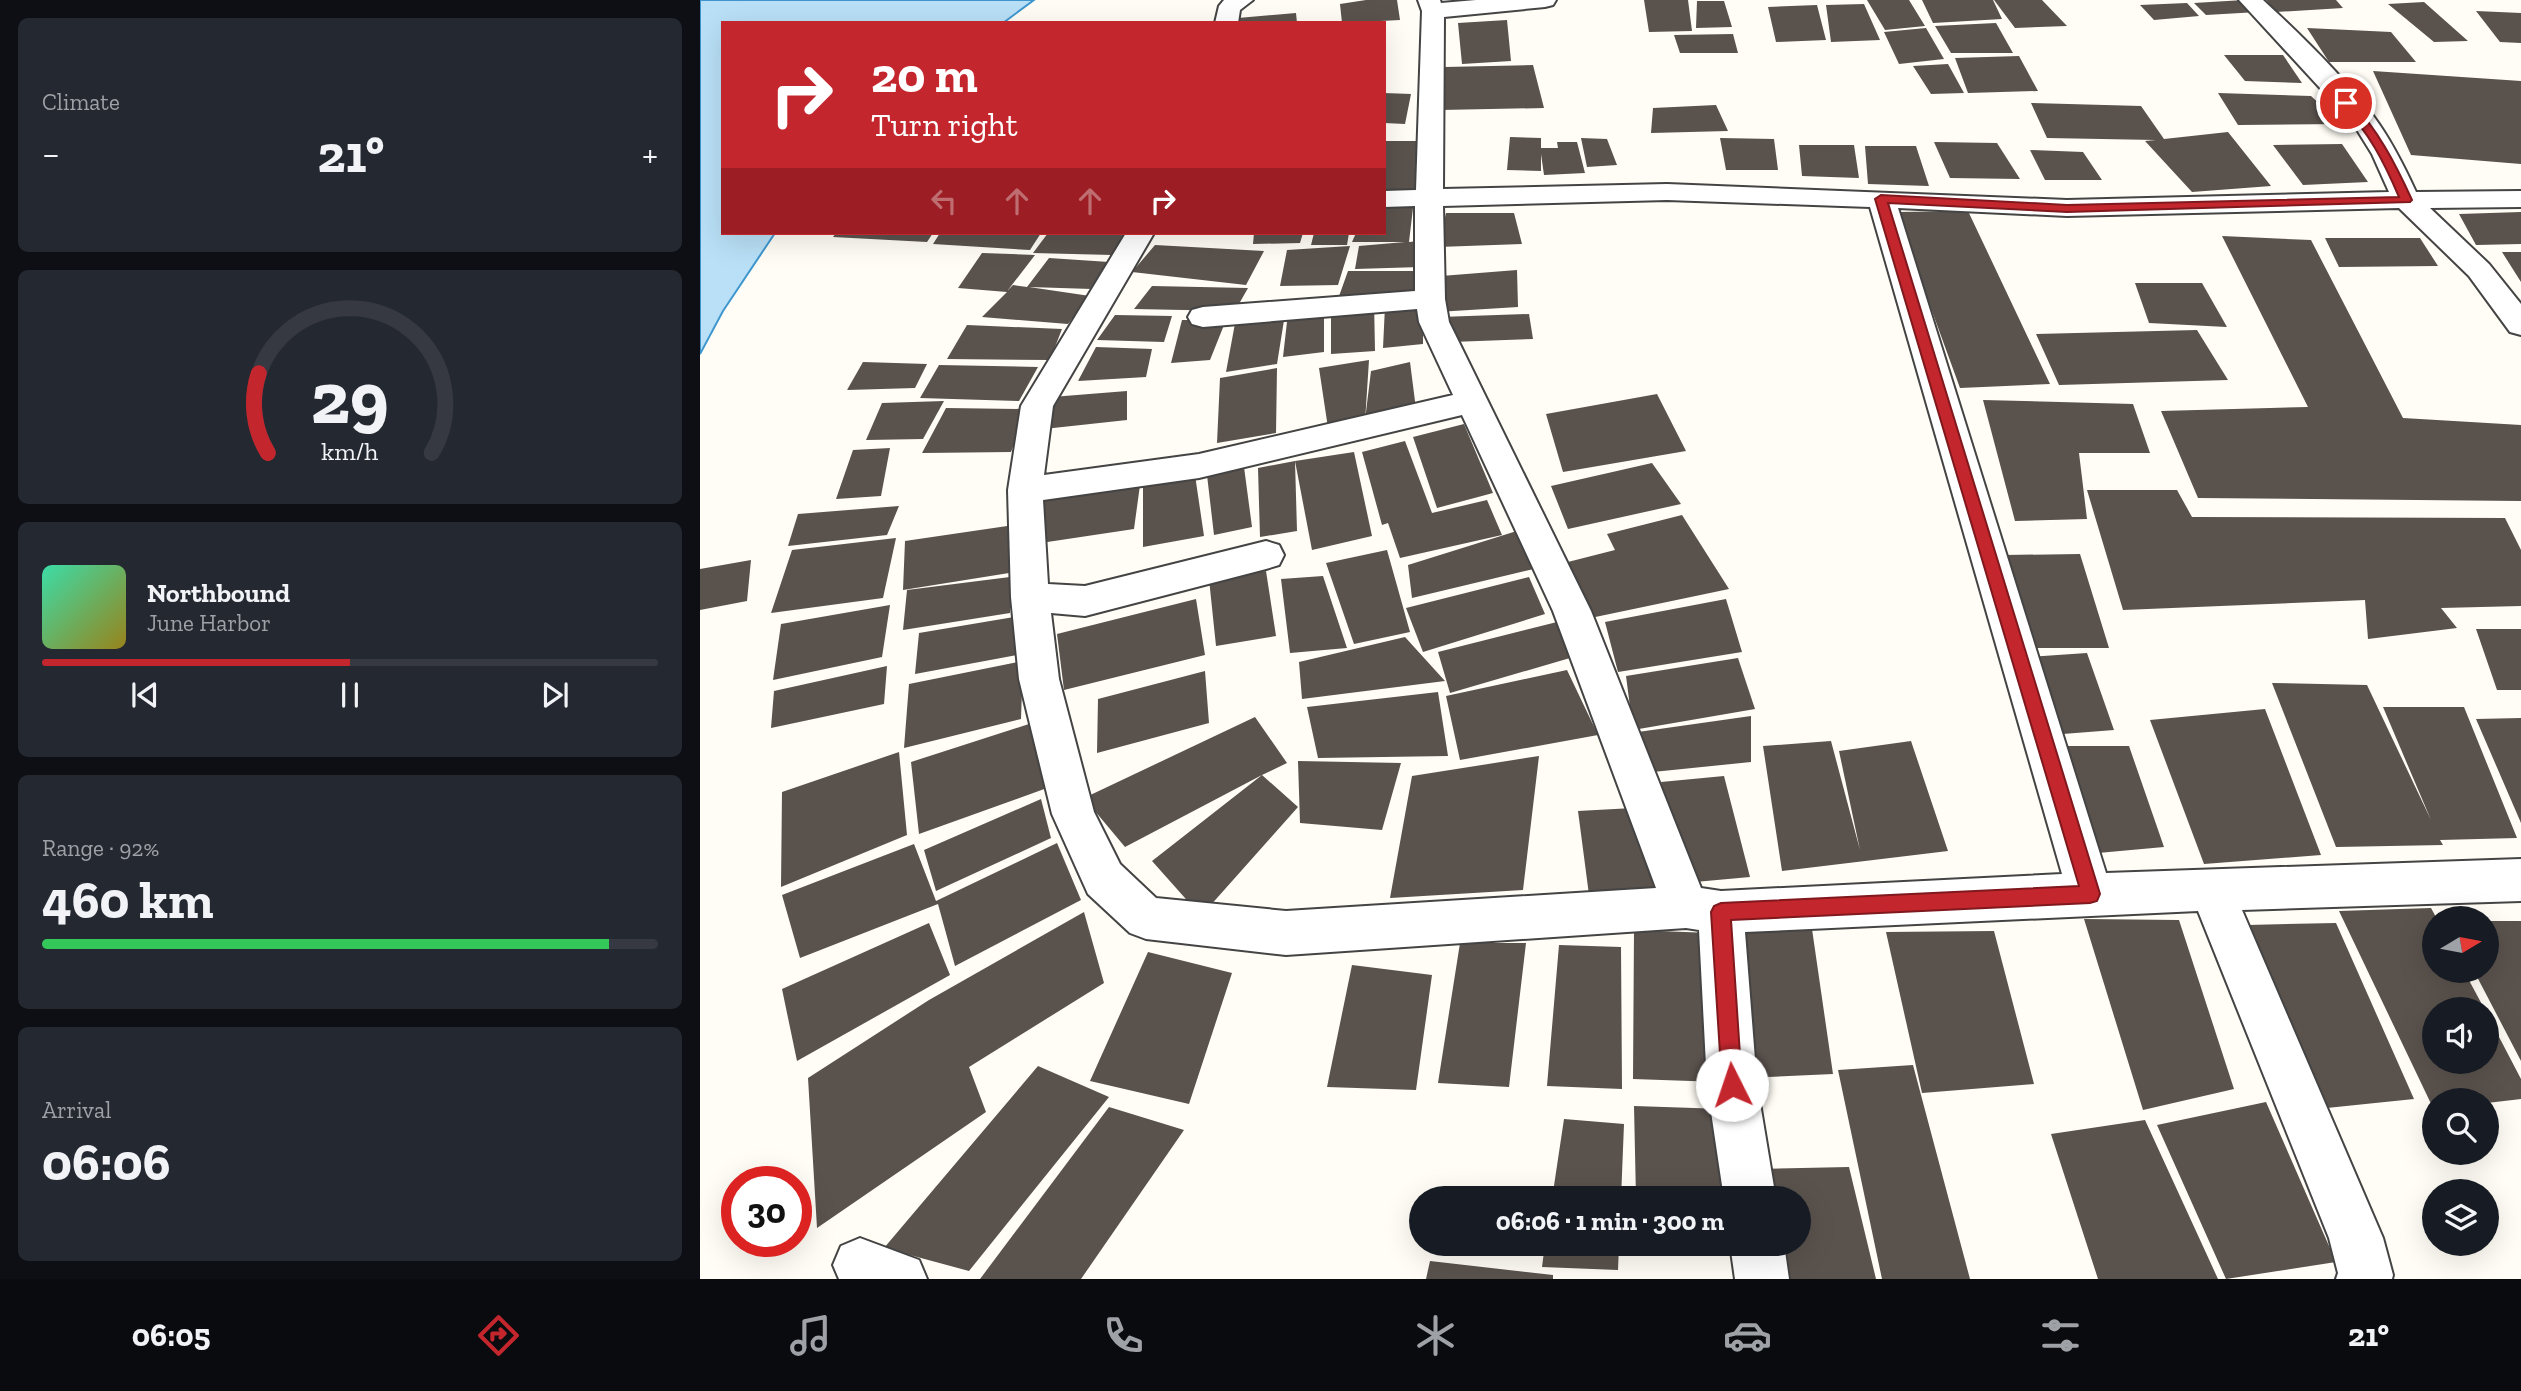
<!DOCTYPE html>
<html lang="en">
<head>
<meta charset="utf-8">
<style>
	body { margin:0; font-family:"Zilla Slab",serif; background:#242831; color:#f1f3f6; height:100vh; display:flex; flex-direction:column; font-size:26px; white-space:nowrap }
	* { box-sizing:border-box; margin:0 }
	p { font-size:23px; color:#9ea1a6 }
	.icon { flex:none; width:38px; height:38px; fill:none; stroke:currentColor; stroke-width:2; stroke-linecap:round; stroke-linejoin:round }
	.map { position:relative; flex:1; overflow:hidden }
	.sheet { display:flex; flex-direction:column; gap:18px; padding:18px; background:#0d0f14; width:700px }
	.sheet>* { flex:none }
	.banner { position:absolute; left:21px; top:21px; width:665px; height:214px; border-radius:0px; box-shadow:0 7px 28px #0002; background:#c4262e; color:#fff; overflow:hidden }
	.needle { width:46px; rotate:80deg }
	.controls { position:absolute; left:1722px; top:906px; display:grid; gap:14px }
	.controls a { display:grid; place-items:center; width:77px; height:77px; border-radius:50%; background:#171b24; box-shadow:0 7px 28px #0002; font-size:35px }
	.speed { position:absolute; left:21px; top:1166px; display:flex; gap:14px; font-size:35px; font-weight:700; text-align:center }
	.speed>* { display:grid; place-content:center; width:91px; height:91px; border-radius:50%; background:#171b24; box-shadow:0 7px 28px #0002; line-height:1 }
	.speed .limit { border:10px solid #d22; background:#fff; color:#111 }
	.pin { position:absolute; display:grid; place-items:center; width:60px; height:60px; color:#fff; margin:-30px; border:4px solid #fff; border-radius:50%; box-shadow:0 2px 7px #0007 }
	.me { position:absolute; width:77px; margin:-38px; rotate:356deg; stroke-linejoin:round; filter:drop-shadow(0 0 5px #0008) }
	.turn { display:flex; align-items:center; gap:24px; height:147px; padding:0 35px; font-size:32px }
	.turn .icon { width:91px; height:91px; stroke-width:2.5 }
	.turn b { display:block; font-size:49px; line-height:60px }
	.lanes { display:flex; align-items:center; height:66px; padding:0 35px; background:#0003; justify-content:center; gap:35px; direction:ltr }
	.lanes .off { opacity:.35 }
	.big { font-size:52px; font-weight:800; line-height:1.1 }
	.sheet .widget { flex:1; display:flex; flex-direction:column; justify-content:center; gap:10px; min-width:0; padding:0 24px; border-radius:10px; background:#242831 }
	.sheet .dial { align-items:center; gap:0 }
	.dial svg { height:182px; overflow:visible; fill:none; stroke:#363941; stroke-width:7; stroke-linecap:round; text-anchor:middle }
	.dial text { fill:#f1f3f6; stroke:none }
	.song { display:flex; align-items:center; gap:21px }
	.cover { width:84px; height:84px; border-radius:10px; background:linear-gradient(135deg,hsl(160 70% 55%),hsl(50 70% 35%)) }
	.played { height:7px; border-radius:4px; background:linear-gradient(90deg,#c4262e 50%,#363941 50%) }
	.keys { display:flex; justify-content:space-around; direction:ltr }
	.heat { display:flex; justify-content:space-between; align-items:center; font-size:38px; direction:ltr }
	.charge { height:10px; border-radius:5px; background:linear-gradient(90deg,#34c759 92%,#363941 0) }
	.trip { position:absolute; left:709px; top:1186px; width:402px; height:70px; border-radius:35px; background:#171b24; box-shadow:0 7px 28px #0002; font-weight:800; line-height:70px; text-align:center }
	.tab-bar { display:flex; height:112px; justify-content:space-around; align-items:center; background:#090b0e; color:#9ea1a6 }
	.tab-bar .icon { width:49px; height:49px }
	.tab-bar .current { color:#c4262e }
	.tab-bar b { font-size:32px; color:#f1f3f6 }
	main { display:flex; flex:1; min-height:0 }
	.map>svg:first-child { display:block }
</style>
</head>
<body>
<main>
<section class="sheet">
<div class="widget"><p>Climate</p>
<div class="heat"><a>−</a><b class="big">21°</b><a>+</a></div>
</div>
<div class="widget dial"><svg viewBox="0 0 100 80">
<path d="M14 69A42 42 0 1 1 86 69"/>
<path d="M14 69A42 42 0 0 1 10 34" stroke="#c4262e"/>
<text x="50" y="56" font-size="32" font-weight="700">29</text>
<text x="50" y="72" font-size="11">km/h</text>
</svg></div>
<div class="widget">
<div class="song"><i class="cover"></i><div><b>Northbound</b><p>June Harbor</p></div></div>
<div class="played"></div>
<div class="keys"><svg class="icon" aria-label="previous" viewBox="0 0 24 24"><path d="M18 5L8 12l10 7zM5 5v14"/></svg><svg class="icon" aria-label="pause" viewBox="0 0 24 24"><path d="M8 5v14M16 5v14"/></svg><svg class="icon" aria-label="next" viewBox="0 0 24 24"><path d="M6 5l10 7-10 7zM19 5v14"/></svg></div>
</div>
<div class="widget"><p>Range · 92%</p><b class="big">460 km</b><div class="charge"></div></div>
<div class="widget"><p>Arrival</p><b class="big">06:06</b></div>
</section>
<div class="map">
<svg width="1821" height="1279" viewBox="0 0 1821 1279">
	<rect width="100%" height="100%" fill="#fffdf5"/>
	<!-- water -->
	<path fill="#b9e0f7" stroke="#3f96cf" stroke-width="2" d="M 0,0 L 334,0 L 303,23 L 23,23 L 23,233 L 75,233 L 23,311 L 0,354 Z"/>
	<!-- building -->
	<path fill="#5a524d" d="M 666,0 L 697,0 L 700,20 L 642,23 L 640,4 Z
		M 944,0 L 988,0 L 992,31 L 949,32 Z
		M 1167,0 L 1209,0 L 1225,26 L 1185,30 Z
		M 1222,0 L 1293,0 L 1302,19 L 1233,23 Z
		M 1294,0 L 1342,0 L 1367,26 L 1315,28 Z
		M 1544,0 L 1558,12 L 1506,15 L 1494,3 Z
		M 1566,0 L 1636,0 L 1643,8 L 1576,12 Z
		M 997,1 L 1024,1 L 1032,27 L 996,28 Z
		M 1724,2 L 1768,41 L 1734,42 L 1688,4 Z
		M 1487,3 L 1499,16 L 1454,20 L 1440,5 Z
		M 1164,4 L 1180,40 L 1131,42 L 1126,5 Z
		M 1117,5 L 1126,40 L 1076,42 L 1068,7 Z
		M 1776,11 L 1821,13 L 1821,43 L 1800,42 Z
		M 596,13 L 597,23 L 538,23 L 538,18 Z
		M 807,20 L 811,61 L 762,64 L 758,23 Z
		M 1296,23 L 1313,53 L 1251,53 L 1235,26 Z
		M 1226,28 L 1244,59 L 1199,64 L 1184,32 Z
		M 1607,28 L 1691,32 L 1716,62 L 1629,62 Z
		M 1033,34 L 1038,53 L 980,53 L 974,35 Z
		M 1524,55 L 1583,55 L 1602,83 L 1545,81 Z
		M 1319,56 L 1338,91 L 1268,93 L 1255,58 Z
		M 1248,64 L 1264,93 L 1231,94 L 1213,66 Z
		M 833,65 L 844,108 L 741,110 L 745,67 Z
		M 1673,71 L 1821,81 L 1821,164 L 1711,155 Z
		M 684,93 L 711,94 L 705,124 L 684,123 Z
		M 1518,93 L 1611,96 L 1641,124 L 1538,125 Z
		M 1331,103 L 1441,106 L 1464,139 L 1528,132 L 1571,186 L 1492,192 L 1445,141 L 1456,140 L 1347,138 Z
		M 1016,105 L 1028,131 L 951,133 L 953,108 Z
		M 810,137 L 841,138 L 841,148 L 858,148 L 857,142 L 877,142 L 885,173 L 844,175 L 841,154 L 841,171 L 807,170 Z
		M 881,138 L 907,139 L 917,165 L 887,167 Z
		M 1020,138 L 1074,139 L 1078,170 L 1026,170 Z
		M 684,141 L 717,141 L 716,193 L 684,193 Z
		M 1234,142 L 1297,143 L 1320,179 L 1250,178 Z
		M 1642,144 L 1668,182 L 1603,185 L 1573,145 Z
		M 1099,145 L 1154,145 L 1159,178 L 1102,176 Z
		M 1165,146 L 1216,146 L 1229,186 L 1168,184 Z
		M 1330,150 L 1383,152 L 1402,180 L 1345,180 Z
		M 684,208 L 713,208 L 709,242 L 729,240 L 721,267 L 655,269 L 659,246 L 705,242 L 652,242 L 656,233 L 684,233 Z
		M 1268,211 L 1350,384 L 1260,388 L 1196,212 Z
		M 1821,212 L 1821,244 L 1776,245 L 1759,214 Z
		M 746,213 L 814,213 L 822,244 L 738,247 Z
		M 136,233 L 233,233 L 227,242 L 133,237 Z
		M 240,233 L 341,233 L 330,250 L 233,244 Z
		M 348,233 L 428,233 L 413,255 L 333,253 Z
		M 554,233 L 603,233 L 600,243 L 553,244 Z
		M 614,233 L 649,233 L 647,245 L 611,245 Z
		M 1522,236 L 1611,240 L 1703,418 L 1821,425 L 1821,501 L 1498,498 L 1461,411 L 1608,407 Z
		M 1625,238 L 1720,238 L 1738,266 L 1639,267 Z
		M 455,245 L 564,251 L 546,285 L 432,272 Z
		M 650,246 L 638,285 L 580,286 L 587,250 Z
		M 1802,252 L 1821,252 L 1821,282 Z
		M 282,253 L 335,255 L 308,290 L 313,285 L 327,287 L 349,258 L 409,262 L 392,289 L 329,287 L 390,296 L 368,324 L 282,317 L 307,292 L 258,288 Z
		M 817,270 L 818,307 L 737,312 L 741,276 Z
		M 648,271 L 717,271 L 714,294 L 638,299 Z
		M 1435,283 L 1502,283 L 1527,327 L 1449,323 Z
		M 452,286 L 548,288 L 535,311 L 434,309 Z
		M 674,301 L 675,351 L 631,354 L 631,310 Z
		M 723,303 L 723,344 L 683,348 L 685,306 Z
		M 624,311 L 624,352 L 583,357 L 588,313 Z
		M 585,314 L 577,364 L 526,372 L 536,318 Z
		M 829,314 L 833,339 L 751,342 L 740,317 Z
		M 415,315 L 472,316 L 464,342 L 397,340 Z
		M 482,320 L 526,320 L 510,360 L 471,363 Z
		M 267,325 L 362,329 L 350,360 L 247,359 Z
		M 1497,330 L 1528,380 L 1359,385 L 1336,334 Z
		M 396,347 L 452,349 L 446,377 L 378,381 Z
		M 669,360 L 665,422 L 628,428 L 619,368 Z
		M 163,362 L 227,364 L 215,388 L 147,390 Z
		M 710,362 L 716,409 L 665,420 L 671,371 Z
		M 239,365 L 338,367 L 319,401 L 220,398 Z
		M 577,368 L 576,433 L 517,443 L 520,378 Z
		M 427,391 L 427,420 L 344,429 L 352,397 Z
		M 957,394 L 986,451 L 863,472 L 846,414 Z
		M 1283,400 L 1433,404 L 1450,453 L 1379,453 L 1387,519 L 1315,521 Z
		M 244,401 L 223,439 L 166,440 L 182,403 Z
		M 246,408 L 328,409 L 311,452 L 222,453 Z
		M 764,424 L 793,493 L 737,508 L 713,437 Z
		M 705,441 L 732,513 L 787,500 L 802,535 L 700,558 L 688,523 L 682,525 L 662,452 Z
		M 190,448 L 181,496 L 136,499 L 153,450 Z
		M 654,452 L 672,536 L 612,550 L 595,461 L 597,531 L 560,537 L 558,468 L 595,461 Z
		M 952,463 L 981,504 L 868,529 L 851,486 Z
		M 544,467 L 552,527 L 514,535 L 507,475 Z
		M 495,475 L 504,536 L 443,547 L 443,482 Z
		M 440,485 L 434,529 L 334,544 L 341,497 Z
		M 1387,490 L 1477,490 L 1492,517 L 1805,518 L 1821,550 L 1821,606 L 1741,608 L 1757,628 L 1668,639 L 1665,600 L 1423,610 Z
		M 199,506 L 187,535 L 88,546 L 98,514 Z
		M 982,515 L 1029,589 L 881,620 L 860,564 L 915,550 L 907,534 Z
		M 314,525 L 309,573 L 203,590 L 205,541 Z
		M 820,530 L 838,568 L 712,598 L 708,565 Z
		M 196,538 L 183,598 L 71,613 L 92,550 Z
		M 687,550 L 710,632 L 654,644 L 626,563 Z
		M 1380,554 L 1409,648 L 1331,648 L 1305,555 Z
		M 51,560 L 47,601 L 0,610 L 0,569 Z
		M 566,571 L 576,636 L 516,646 L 509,579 Z
		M 623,576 L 647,648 L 590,653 L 581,579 Z
		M 310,577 L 310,613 L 203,630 L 207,590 Z
		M 829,577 L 845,614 L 723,652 L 706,608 Z
		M 496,599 L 505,655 L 364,690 L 357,634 Z
		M 1026,599 L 1042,652 L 918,672 L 905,622 Z
		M 190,605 L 182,657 L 73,680 L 81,624 Z
		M 314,617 L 317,655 L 215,674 L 219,633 Z
		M 857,622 L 870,658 L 750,693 L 738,652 Z
		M 1776,629 L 1821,629 L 1821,690 L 1797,690 Z
		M 705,637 L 745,681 L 602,699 L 599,662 Z
		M 1387,653 L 1414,730 L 1350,735 L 1327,657 Z
		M 1038,658 L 1055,709 L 933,730 L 926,676 Z
		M 323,661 L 321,719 L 204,748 L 209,684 Z
		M 187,666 L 184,704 L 71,728 L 74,691 Z
		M 867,670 L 898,735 L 760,760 L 746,696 Z
		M 505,671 L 509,723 L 397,753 L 398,699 Z
		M 1572,683 L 1667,685 L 1731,820 L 1683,707 L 1764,707 L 1817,838 L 1740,840 L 1743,845 L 1636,847 Z
		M 738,692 L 748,756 L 618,758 L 607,707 Z
		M 1565,709 L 1621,855 L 1504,864 L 1450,720 Z
		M 1051,716 L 1051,762 L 943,773 L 931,733 Z
		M 555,717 L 587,763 L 562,775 L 598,807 L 501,916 L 452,861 L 562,775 L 425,847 L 384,798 Z
		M 1821,718 L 1821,823 L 1776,719 Z
		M 335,722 L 347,788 L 219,834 L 211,762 Z
		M 1131,741 L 1160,850 L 1139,751 L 1211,741 L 1248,851 L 1082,871 L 1063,746 Z
		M 1356,746 L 1429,746 L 1464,847 L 1387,854 Z
		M 199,752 L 207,835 L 81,887 L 82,792 Z
		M 839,756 L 823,890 L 690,898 L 712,776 Z
		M 598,761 L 701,763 L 682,830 L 600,823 Z
		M 1024,776 L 1050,877 L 984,883 L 961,782 Z
		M 341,799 L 351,838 L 236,891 L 224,850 Z
		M 933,808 L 955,888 L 889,895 L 878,811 Z
		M 357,843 L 381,900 L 255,966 L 238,904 L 100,958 L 82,895 L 214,844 L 236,901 Z
		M 1731,908 L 1737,919 L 1734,919 L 1734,971 L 1764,971 L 1785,1010 L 1734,1010 L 1734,1062 L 1787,1062 L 1787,1014 L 1821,1079 L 1821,1099 L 1787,1103 L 1787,1101 L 1734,1101 L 1734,1110 L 1639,911 Z
		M 384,912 L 404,983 L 269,1067 L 286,1112 L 117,1228 L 108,1078 L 229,1000 Z
		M 1384,919 L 1479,920 L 1534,1089 L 1443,1110 Z
		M 1787,921 L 1821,921 L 1821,1061 L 1774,971 L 1787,971 Z
		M 229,923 L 250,975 L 97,1061 L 82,989 Z
		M 1636,923 L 1714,1099 L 1617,1109 L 1547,925 Z
		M 1034,927 L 1112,929 L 1133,1074 L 1044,1078 Z
		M 934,930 L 1010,933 L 1020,1082 L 933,1079 Z
		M 1294,931 L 1334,1084 L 1222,1093 L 1186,932 Z
		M 760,943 L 826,943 L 809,1087 L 738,1083 Z
		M 859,945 L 921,947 L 922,1089 L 847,1086 Z
		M 448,952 L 532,973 L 489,1104 L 390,1081 Z
		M 652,965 L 732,975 L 716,1090 L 627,1087 Z
		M 1213,1065 L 1270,1279 L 1182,1279 L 1138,1070 Z
		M 338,1066 L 409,1097 L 269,1271 L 184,1248 Z
		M 1566,1102 L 1636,1262 L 1526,1279 L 1457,1125 Z
		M 934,1106 L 1024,1109 L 1035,1197 L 936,1198 Z
		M 409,1107 L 484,1130 L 381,1279 L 280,1279 Z
		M 864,1119 L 924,1124 L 921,1199 L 852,1199 Z
		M 1445,1120 L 1518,1279 L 1398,1279 L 1351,1134 Z
		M 1149,1167 L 1176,1279 L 1078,1279 L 1071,1244 L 1099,1244 L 1099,1199 L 1062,1199 L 1057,1169 Z
		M 845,1244 L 919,1244 L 918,1270 L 842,1267 Z
		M 730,1261 L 853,1275 L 853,1279 L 726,1279 Z"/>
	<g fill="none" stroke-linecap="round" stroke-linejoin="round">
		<!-- minor casing -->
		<g stroke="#444" stroke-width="4">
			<path id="minor" d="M 524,0 L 553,0 L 540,10 L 538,23 L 515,23 L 519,6 Z
				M 718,0 L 740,0 L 741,3 L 776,0 L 856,0 L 853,5 L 845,7 L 744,17 L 743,189 L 967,184 L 1367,200 L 1689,192 L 1672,154 L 1654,125 L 1539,0 L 1563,0 C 1600,34 1644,77 1674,117 C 1691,140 1704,166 1716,192 L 1821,191 L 1821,207 L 1730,208 L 1789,264 L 1821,304 L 1821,335 L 1810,332 L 1769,276 L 1699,208 L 1367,216 L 1198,208 L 1406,873 L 1821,859 L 1821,901 L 1542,910 L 1683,1238 L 1693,1275 L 1692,1279 L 1636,1279 L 1638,1273 L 1629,1238 L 1498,911 L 1045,932 L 1057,1085 L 1076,1199 L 1024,1199 L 1007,1085 L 999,930 L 986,928 L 586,955 L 446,939 L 430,933 L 388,894 L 352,814 L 319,679 L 311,597 L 308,490 L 321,406 L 426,233 L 454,233 L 353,406 L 344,475 L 499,454 L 753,395 L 719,322 L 717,309 L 503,327 L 492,324 L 488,317 L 492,310 L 503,307 L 715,291 L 715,206 L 684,207 L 684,191 L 716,190 L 722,11 ZM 967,200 L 1170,207 L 1362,874 L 1021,891 L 1001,888 L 891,611 L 749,322 L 745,299 L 743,206 ZM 762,415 L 853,611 L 956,888 L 586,911 L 456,898 L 420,864 L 394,812 L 359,679 L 351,613 L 385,616 L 566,569 L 579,565 L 584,555 L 579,545 L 566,541 L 385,586 L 348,584 L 343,500 L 499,478 Z
				M 160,1238 L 219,1260 L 227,1279 L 139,1279 L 133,1265 L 141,1246 Z
				M 1030,1244 L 1084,1244 L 1089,1279 L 1035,1279 Z"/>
		</g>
		<!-- minor -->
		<use href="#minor" fill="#fff" fill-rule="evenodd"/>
	</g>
	<!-- route -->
	<path fill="#c4262e" stroke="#7f191e" stroke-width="2" d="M 1642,100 L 1650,100 C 1678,130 1695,163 1712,200 L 1710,202 L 1367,212 L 1188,203 L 1400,894 L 1397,901 L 1390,903 L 1031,920 L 1042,1085 L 1039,1093 L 1032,1096 L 1025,1093 L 1022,1085 L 1011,912 L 1014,906 L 1021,903 L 1379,886 L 1175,199 L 1181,195 L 1367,205 L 1699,197 C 1684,162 1669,132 1642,105 Z"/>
</svg>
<div class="controls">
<a><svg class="needle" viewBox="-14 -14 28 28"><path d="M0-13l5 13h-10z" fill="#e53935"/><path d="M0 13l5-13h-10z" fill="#9ea1a6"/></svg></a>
<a><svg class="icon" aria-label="sound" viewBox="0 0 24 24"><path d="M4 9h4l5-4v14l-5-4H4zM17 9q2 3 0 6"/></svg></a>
<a><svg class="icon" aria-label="search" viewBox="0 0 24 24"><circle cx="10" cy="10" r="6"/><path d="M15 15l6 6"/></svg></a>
<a><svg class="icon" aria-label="layers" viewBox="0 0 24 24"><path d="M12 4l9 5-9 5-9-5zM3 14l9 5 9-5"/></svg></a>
</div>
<div class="speed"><div class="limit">30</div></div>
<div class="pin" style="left:1646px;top:103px;background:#d93025"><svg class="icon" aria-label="arrive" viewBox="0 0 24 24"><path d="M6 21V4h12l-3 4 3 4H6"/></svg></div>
<svg class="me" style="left:1032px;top:1085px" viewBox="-20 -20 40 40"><circle r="19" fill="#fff"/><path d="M0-13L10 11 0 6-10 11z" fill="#c4262e"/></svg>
<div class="trip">06:06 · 1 min · 300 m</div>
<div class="banner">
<div class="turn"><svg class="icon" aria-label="right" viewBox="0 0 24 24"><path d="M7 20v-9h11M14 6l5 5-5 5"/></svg><div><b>20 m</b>Turn right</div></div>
<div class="lanes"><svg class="icon off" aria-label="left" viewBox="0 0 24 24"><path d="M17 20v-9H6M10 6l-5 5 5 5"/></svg><svg class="icon off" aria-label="ahead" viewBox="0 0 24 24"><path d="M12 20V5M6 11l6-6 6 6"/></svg><svg class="icon off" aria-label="ahead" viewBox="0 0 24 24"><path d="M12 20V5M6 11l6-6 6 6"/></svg><svg class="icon" aria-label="right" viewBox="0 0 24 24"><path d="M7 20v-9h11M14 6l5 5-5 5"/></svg></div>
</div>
</div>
</main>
<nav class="tab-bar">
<b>06:05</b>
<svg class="icon current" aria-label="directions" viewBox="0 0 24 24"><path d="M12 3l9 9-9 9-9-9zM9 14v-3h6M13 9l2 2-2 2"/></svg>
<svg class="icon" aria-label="music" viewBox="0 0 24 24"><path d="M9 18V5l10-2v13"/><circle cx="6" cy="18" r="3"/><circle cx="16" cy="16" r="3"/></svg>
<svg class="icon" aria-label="phone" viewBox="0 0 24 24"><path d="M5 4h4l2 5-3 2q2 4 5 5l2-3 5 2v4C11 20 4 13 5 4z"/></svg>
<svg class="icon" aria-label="climate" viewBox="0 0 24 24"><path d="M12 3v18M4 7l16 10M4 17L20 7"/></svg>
<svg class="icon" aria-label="car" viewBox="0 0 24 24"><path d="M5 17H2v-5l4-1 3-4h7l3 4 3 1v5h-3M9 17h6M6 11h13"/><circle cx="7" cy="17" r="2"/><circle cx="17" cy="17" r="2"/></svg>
<svg class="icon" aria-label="filters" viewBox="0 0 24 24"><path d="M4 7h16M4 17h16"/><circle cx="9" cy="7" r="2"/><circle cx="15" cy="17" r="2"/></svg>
<b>21°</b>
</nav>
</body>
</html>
